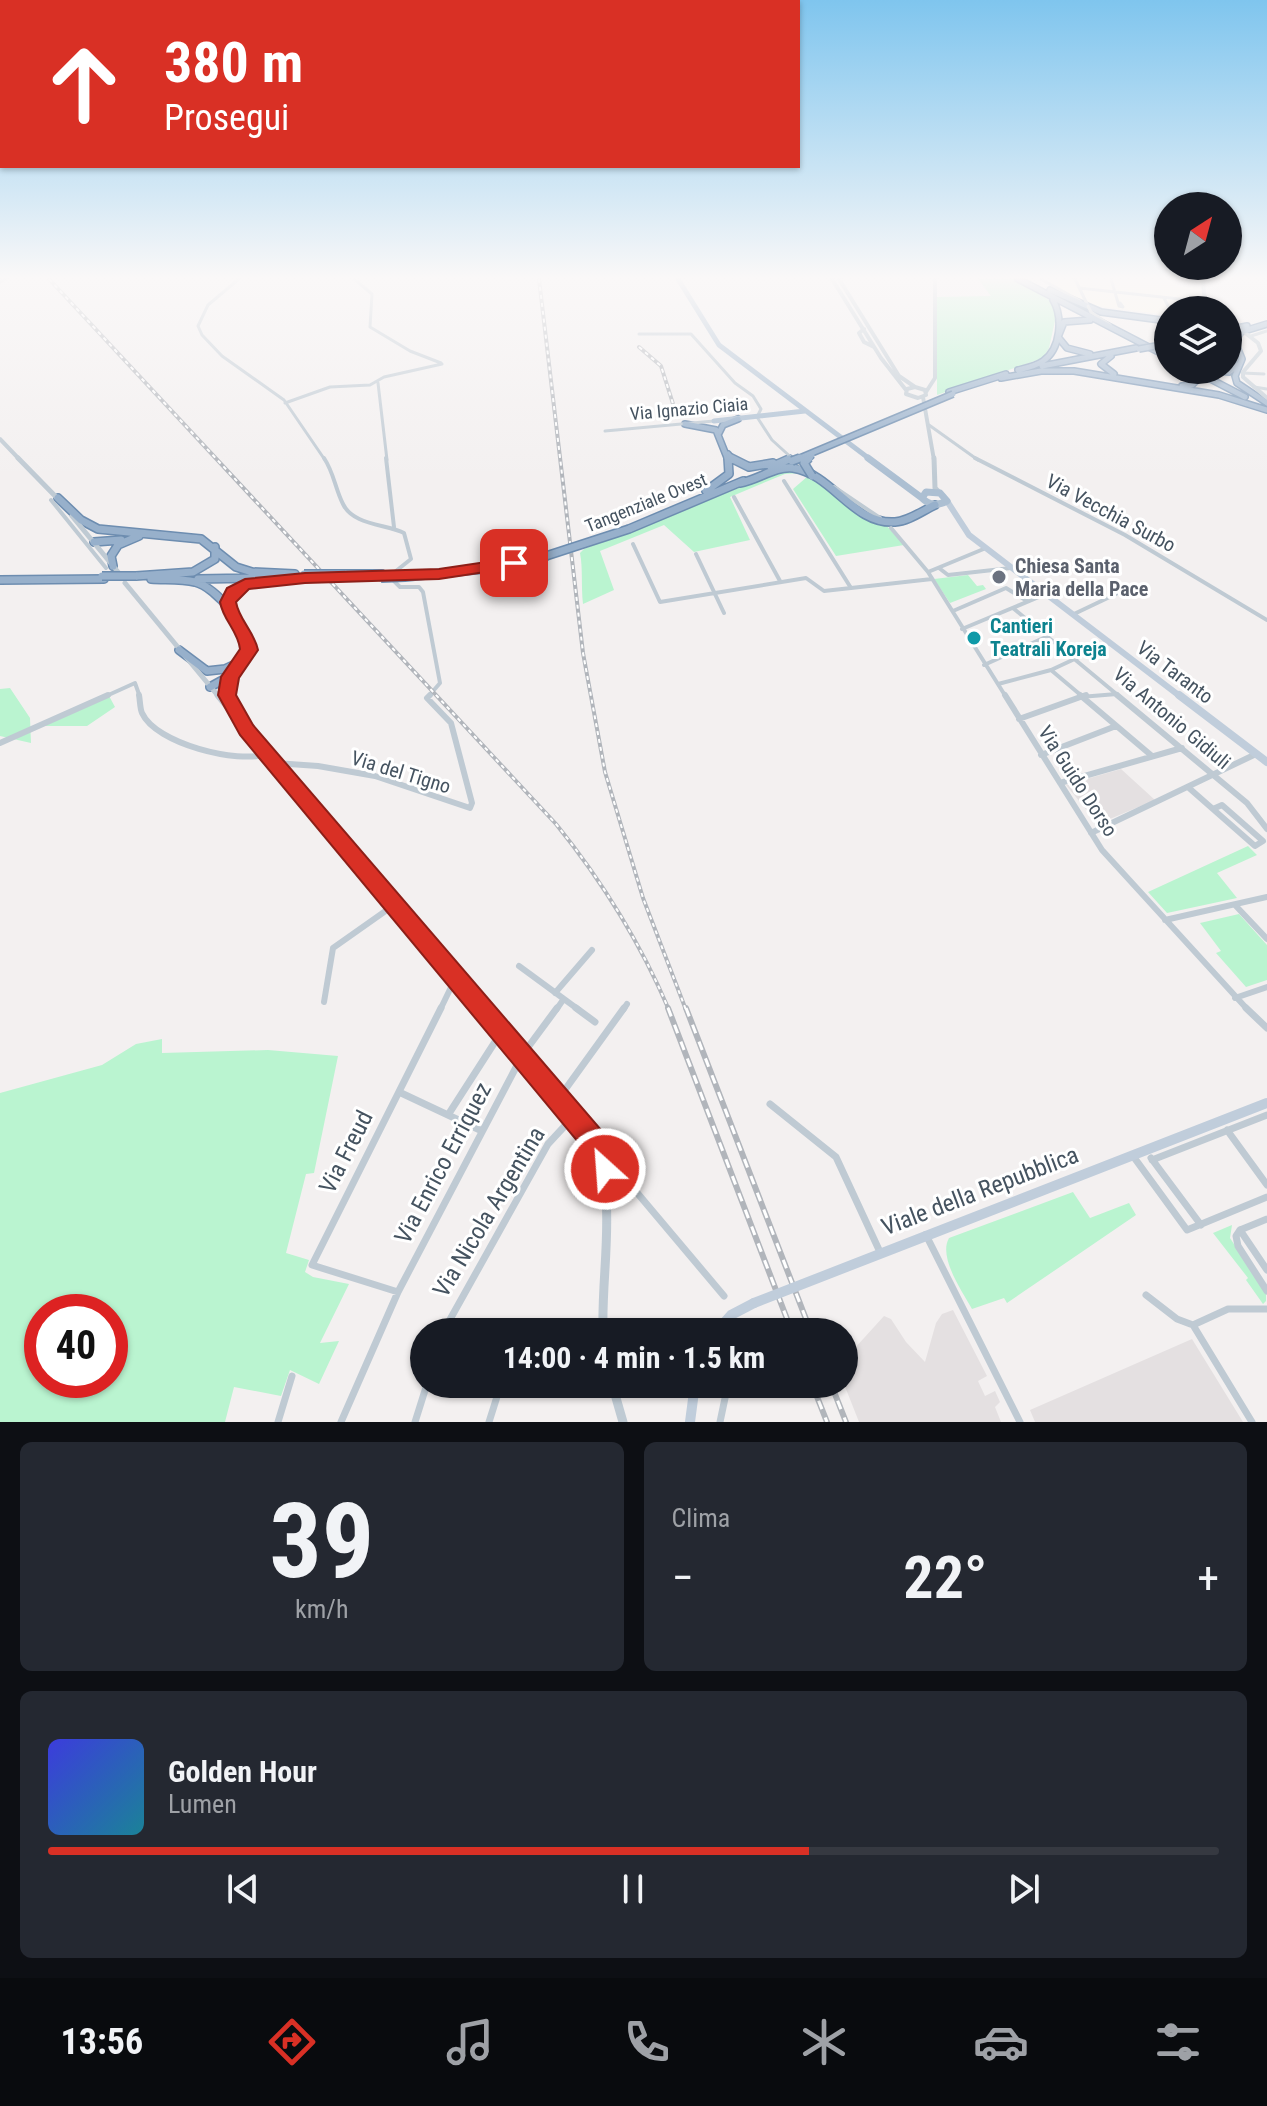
<!DOCTYPE html>
<html lang="it">
<head>
<meta charset="utf-8">
<style>
	body { margin:0; font-family:"Roboto Condensed",sans-serif; background:#242831; color:#f1f3f6; height:100vh; display:flex; flex-direction:column; font-size:30px; white-space:nowrap }
	* { box-sizing:border-box; margin:0 }
	p { font-size:26px; color:#9ea1a6 }
	.icon { flex:none; width:44px; height:44px; fill:none; stroke:currentColor; stroke-width:2; stroke-linecap:round; stroke-linejoin:round }
	.map { position:relative; height:1422px; overflow:hidden }
	.sheet { display:flex; flex-direction:column; gap:20px; padding:20px; background:#0d0f14; flex:1 }
	.sheet>* { flex:none }
	.guide { position:absolute; left:0px; top:0px; width:800px; height:168px; box-shadow:0 2px 6px #0004; background:#d93025; color:#fff; overflow:hidden }
	.needle { width:52px; rotate:36deg }
	.fabs { position:absolute; left:1154px; top:192px; display:grid; gap:16px }
	.fabs a { display:grid; place-items:center; width:88px; height:88px; border-radius:50%; background:#171b24; box-shadow:0 2px 6px #0004; font-size:40px }
	.speed { position:absolute; left:24px; top:1294px; display:flex; gap:16px; font-size:40px; font-weight:700; text-align:center }
	.speed>* { display:grid; place-content:center; width:104px; height:104px; border-radius:50%; background:#171b24; box-shadow:0 2px 6px #0004; line-height:1 }
	.speed .limit { border:12px solid #d22; background:#fff; color:#111 }
	.pin { position:absolute; display:grid; place-items:center; width:68px; height:68px; color:#fff; margin:-34px; border-radius:16px; box-shadow:0 4px 12px #0006 }
	.me { position:absolute; width:88px; margin:-44px; rotate:334deg; stroke-linejoin:round; filter:drop-shadow(0 0 6px #0008) }
	.turn { display:flex; align-items:center; gap:28px; height:168px; padding:0 32px; font-size:36px }
	.turn .icon { width:104px; height:104px; stroke-width:2.5 }
	.turn b { display:block; font-size:56px; line-height:68px }
	.big { font-size:60px; font-weight:700; line-height:1.1 }
	.sheet .widget { flex:1; display:flex; flex-direction:column; justify-content:center; gap:12px; min-width:0; padding:0 28px; border-radius:12px; background:#242831 }
	.sheet .dial { align-items:center; gap:0 }
	.dial b { font-size:104px; line-height:1 }
	.song { display:flex; align-items:center; gap:24px }
	.cover { width:96px; height:96px; border-radius:12px; background:linear-gradient(135deg,hsl(240 70% 55%),hsl(190 70% 35%)) }
	.played { height:8px; border-radius:4px; background:linear-gradient(90deg,#d93025 65%,#363941 65%) }
	.keys { display:flex; justify-content:space-around; direction:ltr }
	.heat { display:flex; justify-content:space-between; align-items:center; font-size:44px; direction:ltr }
	.sheet .tiles { flex:1; display:grid; gap:20px; grid-template-columns:1fr 1fr }
	.widget:last-child { grid-column:span 2 }
	.trip { position:absolute; left:410px; top:1318px; width:448px; height:80px; border-radius:40px; background:#171b24; box-shadow:0 2px 6px #0004; font-weight:700; line-height:80px; text-align:center }
	.menu { display:flex; height:128px; justify-content:space-around; align-items:center; background:#090b0e; color:#9ea1a6 }
	.menu .icon { width:56px; height:56px }
	.menu .on { color:#d93025 }
	.menu b { font-size:36px; color:#f1f3f6 }
	.map>svg:first-child { display:block }
</style>
</head>
<body>
<div class="map">
<svg width="1267" height="1422" viewBox="0 0 1267 1422">
	<rect width="100%" height="100%" fill="#f3f0f0"/>
	<!-- commercial -->
	<path fill="#fef8e8" d="M 1043,279 L 1175,279 L 1178,286 L 1201,288 L 1211,310 L 1168,310 L 1168,315 L 1089,305 Z"/>
	<!-- education -->
	<path fill="#e4e0e1" d="M 1121,769 L 1155,800 L 1098,824 L 1066,785 Z
		M 953,1310 L 987,1376 L 978,1381 L 985,1396 L 995,1391 L 1000,1402 L 995,1407 L 1001,1422 L 859,1422 L 844,1384 L 844,1360 L 884,1316 L 891,1319 L 906,1342 L 925,1362 L 936,1323 L 942,1314 Z
		M 1192,1339 L 1243,1422 L 1035,1422 L 1030,1410 Z"/>
	<!-- green -->
	<path fill="#baf4d0" fill-rule="evenodd" d="M 978,279 L 1014,279 L 1049,300 L 1057,312 L 1049,348 L 1043,358 L 937,395 L 937,297 L 991,296 Z
		M 784,470 L 803,473 L 785,474 L 730,497 L 750,540 L 694,552 L 664,525 L 600,551 L 614,590 L 583,604 C 581,586 583,568 580,553 L 584,549 Z
		M 808,476 L 862,515 L 886,525 L 904,545 L 836,556 L 793,489 Z
		M 968,575 L 977,586 L 983,585 L 986,589 L 950,603 L 934,579 Z
		M 10,688 L 30,718 L 31,743 L 0,736 L 0,689 Z
		M 108,694 L 115,707 L 87,726 L 38,726 Z
		M 1248,846 L 1257,855 L 1217,873 L 1237,898 L 1167,913 L 1148,892 Z
		M 1239,914 L 1267,945 L 1267,980 L 1246,987 L 1216,953 L 1221,951 L 1200,923 Z
		M 162,1039 L 162,1053 L 268,1050 L 338,1056 L 314,1173 L 306,1174 L 286,1253 L 309,1260 L 305,1272 L 313,1277 L 349,1284 L 320,1343 L 339,1341 L 319,1384 L 290,1370 L 281,1396 L 234,1387 L 225,1422 L 0,1422 L 0,1093 L 102,1065 L 136,1044 ZM 42,1312 L 110,1312 L 110,1380 L 42,1380 Z
		M 1073,1192 L 1090,1218 L 1129,1203 L 1136,1215 L 1007,1303 L 1004,1298 L 972,1309 C 962,1291 938,1257 949,1238 Z
		M 1232,1225 L 1230,1238 L 1266,1293 L 1266,1301 L 1263,1304 L 1246,1280 L 1248,1278 L 1213,1233 Z"/>
	<g fill="none" stroke-linecap="round" stroke-linejoin="round">
		<!-- trunk-far2 casing -->
		<g stroke="#6d8db0" stroke-width="8">
			<path id="trunk-far2" d="M 1018,279 L 1168,357
				M 1050,290 L 1101,312 L 1168,321
				M 1090,320 L 1064,322 L 1058,337 L 1067,348 L 1090,354
				M 1267,324 L 1241,332 L 1235,342 L 1242,359 L 1235,376 L 1237,383 L 1267,403
				M 1228,330 L 1247,326
				M 1111,356 L 1101,364 L 1114,374
				M 1042,366 L 1136,348
				M 1018,370 C 1026,368 1036,366 1043,361 C 1061,349 1063,317 1053,300
				M 1193,370 L 1245,397
				M 1203,370 L 1229,372 L 1238,365
				M 1001,378 L 1041,371 L 1074,371 L 1219,395 L 1267,410
				M 1182,386 L 1192,385 L 1197,380 L 1189,370
				M 949,392 L 1006,374
				M 685,424 L 716,430 L 728,460
				M 719,433 L 723,425 L 738,419
				M 728,454 L 733,460"/>
		</g>
		<!-- trunk-far1 casing -->
		<g stroke="#6d8db0" stroke-width="10">
			<path id="trunk-far1" d="M 731,458 L 749,467 L 773,463
				M 771,467 L 789,459
				M 740,483 C 758,480 775,466 793,468 C 833,474 853,525 895,522 C 909,521 922,511 935,505
				M 706,491 L 729,474 L 728,458
				M 58,498 L 81,520 L 98,529 L 201,539 L 236,567 L 252,572 L 295,574
				M 629,529 L 743,481
				M 94,542 L 121,540
				M 113,566 L 111,556 L 118,545 L 139,536
				M 345,574 L 382,574
				M 136,576 L 193,572 L 215,559 L 215,547
				M 405,577 L 483,569 L 546,556
				M 290,578 L 312,578
				M 151,579 C 165,580 181,579 195,582 C 216,587 252,629 246,653 C 241,670 224,677 227,697
				M 198,579 L 264,578
				M 0,580 L 104,579
				M 230,612 L 230,597 C 247,578 271,581 295,579
				M 179,650 L 207,671 L 225,669 L 240,662
				M 210,687 L 230,676"/>
		</g>
		<!-- trunk casing -->
		<g stroke="#6d8db0" stroke-width="13">
			<path id="trunk" d="M 226,695 L 247,730"/>
		</g>
		<!-- minor-far3 -->
		<path stroke="#bfcad3" stroke-width="3" d="M 239,279 L 208,305 L 198,326 L 202,335 L 222,356 L 284,400 L 325,460
			M 354,279 L 372,294 L 370,327 L 410,351 L 441,363
			M 1041,279 L 1080,301
			M 1075,279 L 1088,306
			M 1111,279 L 1119,306 L 1123,307 L 1120,303
			M 0,282 L 6,279
			M 1079,288 L 1207,302
			M 1164,298 L 1170,310
			M 1091,312 L 1110,325
			M 639,334 L 691,334 L 735,383 L 753,396 L 761,409 L 757,417 L 772,440 L 794,460
			M 1251,336 L 1267,331
			M 1243,373 L 1264,374
			M 378,383 L 387,460
			M 1254,387 L 1267,389
			M 285,403 L 330,387 L 370,385 L 384,377 L 442,364
			M 929,425 L 978,460
			M 605,431 L 714,421"/>
		<!-- minor-far2 -->
		<path stroke="#bfcad3" stroke-width="4" d="M 324,458 C 334,473 335,488 343,504 C 353,525 385,524 404,533 L 411,559 L 396,571
			M 386,458 L 394,527
			M 792,458 L 806,468
			M 975,458 L 1125,535 L 1267,620
			M 784,481 L 851,588
			M 834,487 L 880,518
			M 734,497 L 780,581
			M 51,500 L 106,568
			M 891,528 L 928,572 L 1006,697
			M 633,544 L 660,602 L 806,578 L 824,591 L 932,579
			M 696,554 L 724,613
			M 939,568 L 948,575 L 1011,568
			M 928,572 L 986,548
			M 394,581 L 400,587 L 419,587 L 423,592 L 440,683 L 428,697
			M 1013,608 L 1120,697
			M 953,611 L 1006,588 L 1027,601
			M 1074,614 L 1116,594
			M 962,629 L 1046,594
			M 984,665 L 1048,636
			M 1051,670 L 1083,697
			M 998,684 L 1051,670 L 1109,643
			M 104,697 L 135,683 L 140,697
			M 1080,697 L 1117,694"/>
		<!-- minor-far1 -->
		<path stroke="#bfcad3" stroke-width="6" d="M 139,695 C 140,700 140,709 142,713 C 156,744 238,764 267,754
			M 1005,695 L 1102,850 L 1248,1010
			M 1080,695 L 1152,756
			M 1117,695 L 1247,803 L 1267,829
			M 1019,719 L 1086,695
			M 0,743 L 108,695
			M 1041,755 L 1116,726
			M 275,763 L 318,766 L 375,776 L 470,808 L 472,803 L 451,723 L 427,698 L 430,695
			M 1060,783 L 1182,748
			M 1189,788 L 1255,846 L 1263,841 L 1222,805 L 1213,809
			M 1091,833 L 1256,754
			M 1235,905 L 1267,939
			M 1165,920 L 1267,897
			M 519,966 L 579,1010
			M 555,993 L 592,950
			M 1235,998 L 1267,987
			M 324,1002 L 333,948 L 394,905
			M 440,1010 L 456,977
			M 556,1010 L 563,1000
			M 623,1010 L 627,1004"/>
		<!-- minor -->
		<path stroke="#bfcad3" stroke-width="7" d="M 576,1008 L 595,1022
			M 1246,1008 L 1267,1028
			M 399,1092 L 482,1131
			M 559,1098 L 624,1008
			M 770,1104 L 836,1157 L 880,1252
			M 448,1115 L 502,1031
			M 1227,1130 L 1267,1185
			M 596,1144 L 724,1296
			M 1133,1156 L 1187,1230 L 1267,1197
			M 1151,1158 L 1201,1225
			M 1152,1160 L 1267,1115
			M 607,1200 L 634,1189
			M 1240,1230 L 1236,1236 L 1238,1246 L 1267,1291
			M 1240,1230 L 1267,1270
			M 1240,1230 L 1267,1219
			M 927,1237 L 1020,1422
			M 398,1292 L 312,1265 L 441,1008
			M 1146,1295 L 1177,1319 L 1193,1325 L 1252,1422
			M 1193,1325 L 1228,1309 L 1267,1309
			M 443,1332 L 548,1144 L 574,1116
			M 278,1422 L 292,1376
			M 341,1422 L 398,1292 L 523,1054 L 557,1008
			M 415,1422 L 427,1384
			M 489,1422 L 501,1384
			M 720,1422 L 728,1384"/>
		<!-- tertiary-far3 -->
		<path stroke="#bfcad3" stroke-width="4" d="M 832,279 L 881,358 L 906,390
			M 839,279 L 899,376 L 915,387
			M 1203,279 L 1204,295 L 1213,310
			M 864,329 L 859,333 L 864,342 L 874,347
			M 1243,377 L 1243,372 L 1261,351 L 1258,343 L 1244,332
			M 1243,377 L 1267,398
			M 915,387 L 925,390 L 926,395 L 918,398 L 906,394 L 907,389 Z
			M 926,392 L 935,378 L 935,279
			M 923,397 L 934,460
			M 0,439 L 20,460"/>
		<!-- tertiary-far2 -->
		<path stroke="#bfcad3" stroke-width="5" d="M 18,458 L 60,501
			M 934,458 L 935,488 L 940,493
			M 72,516 L 118,572
			M 125,583 L 219,697"/>
		<!-- tertiary-far1 -->
		<path stroke="#bfcad3" stroke-width="7" d="M 218,695 L 235,716
			M 244,728 L 483,1010"/>
		<!-- tertiary -->
		<path stroke="#bfcad3" stroke-width="9" d="M 481,1008 L 593,1140 C 618,1202 601,1267 603,1332
			M 612,1384 L 623,1422"/>
		<!-- secondary-far2 -->
		<path stroke="#c0cddb" stroke-width="6" d="M 947,501 L 969,535 L 1181,697"/>
		<!-- secondary-far1 -->
		<path stroke="#c0cddb" stroke-width="8" d="M 1179,695 L 1267,762"/>
		<!-- secondary -->
		<path stroke="#c0cddb" stroke-width="10" d="M 926,1236 L 1267,1103
			M 716,1332 L 731,1315 L 754,1303
			M 690,1422 L 695,1384"/>
		<!-- primary-far1 -->
		<path stroke="#acbfd2" stroke-width="5" d="M 678,279 L 719,345 L 871,460
			M 714,421 L 805,411"/>
		<!-- primary -->
		<path stroke="#acbfd2" stroke-width="7" d="M 868,458 L 922,498
			M 926,492 L 940,493 L 947,501 C 937,506 930,506 922,498 Z"/>
		<!-- trunk-far2 -->
		<use href="#trunk-far2" stroke="#97b0cb" stroke-width="5"/>
		<!-- trunk-far1 -->
		<use href="#trunk-far1" stroke="#97b0cb" stroke-width="7"/>
		<!-- trunk -->
		<use href="#trunk" stroke="#97b0cb" stroke-width="9"/>
		<!-- rail-far1 casing -->
		<g stroke="#b1b5bb" stroke-width="4">
			<path id="rail-far1" d="M 49,279 L 556,824 C 602,881 640,942 669,1010
				M 539,279 L 583,653 L 605,772 L 643,898 L 686,1010
				M 639,347 L 661,366 L 674,407"/>
		</g>
		<!-- rail casing -->
		<g stroke="#b1b5bb" stroke-width="6">
			<path id="rail" d="M 668,1008 L 792,1332
				M 686,1008 L 811,1332
				M 812,1384 L 827,1422
				M 831,1384 L 846,1422"/>
		</g>
		<!-- rail-far1 -->
		<use href="#rail-far1" stroke="#fff" stroke-width="2" stroke-dasharray="4" stroke-linecap="butt"/>
		<!-- rail -->
		<use href="#rail" stroke="#fff" stroke-width="3" stroke-dasharray="9" stroke-linecap="butt"/>
		<!-- trunk-bridge-far1 casing -->
		<g stroke="#6d8db0" stroke-width="8" stroke-linecap="butt">
			<path id="trunk-bridge-far1" d="M 1139,349 L 1167,344
				M 795,460 L 953,394
				M 807,460 L 812,455"/>
		</g>
		<!-- trunk-bridge casing -->
		<g stroke="#6d8db0" stroke-width="10" stroke-linecap="butt">
			<path id="trunk-bridge" d="M 809,458 L 804,463 L 812,476
				M 792,461 L 800,458
				M 546,556 L 629,529
				M 304,574 L 345,574
				M 102,576 L 136,576
				M 381,578 L 405,577"/>
		</g>
		<!-- minor-bridge -->
		<path stroke="#bfcad3" stroke-width="3" d="M 1088,306 L 1091,312"/>
		<!-- secondary-bridge -->
		<path stroke="#c0cddb" stroke-width="10" d="M 754,1303 L 926,1236"/>
		<!-- trunk-bridge-far1 -->
		<use href="#trunk-bridge-far1" stroke="#97b0cb" stroke-width="5"/>
		<!-- trunk-bridge -->
		<use href="#trunk-bridge" stroke="#97b0cb" stroke-width="7"/>
	</g>
	<!-- sky -->
	<linearGradient id="sky" x2="0" y2="1"><stop stop-color="#7fc5ee"/><stop offset="0.58" stop-color="#faf8f8"/><stop offset="1" stop-color="#faf8f8" stop-opacity="0"/></linearGradient>
	<rect width="1267" height="478" fill="url(#sky)"/>
	<!-- route -->
	<path fill="#d93025" stroke="#8d1f18" stroke-width="2" d="M 514,558 L 519,560 L 519,567 L 439,579 L 305,583 L 249,589 L 236,602 C 239,620 254,631 258,650 L 239,678 L 236,695 L 253,725 L 602,1131 L 619,1169 L 615,1178 L 605,1182 L 596,1178 L 584,1149 L 240,735 L 218,695 L 221,677 L 240,649 C 238,631 223,620 220,602 L 227,588 L 245,579 L 305,573 L 439,569 Z"/>
	<!-- markers -->
	<circle fill="#6b7280" stroke="#fff" stroke-width="3" cx="999" cy="577" r="8"/>
	<circle fill="#0f9aa8" stroke="#fff" stroke-width="3" cx="974" cy="638" r="8"/>
	<g text-anchor="middle" stroke-width="6" stroke-linejoin="round" paint-order="stroke">
		<!-- far-street labels -->
		<g font-size="18" fill="#455360" stroke="#fff">
			<text transform="translate(689 409) rotate(-5)" y="6">Via Ignazio Ciaia</text>
			<text transform="translate(646 503) rotate(-22)" y="6">Tangenziale Ovest</text>
		</g>
		<!-- street labels -->
		<g font-size="20" fill="#455360" stroke="#fff">
			<text transform="translate(1111 513) rotate(28)" y="7">Via Vecchia Surbo</text>
			<text transform="translate(1175 672) rotate(37)" y="7">Via Taranto</text>
			<text transform="translate(1172 718) rotate(40)" y="7">Via Antonio Gidiuli</text>
			<text transform="translate(401 772) rotate(17)" y="7">Via del Tigno</text>
			<text transform="translate(1078 781) rotate(57)" y="7">Via Guido Dorso</text>
		</g>
		<!-- worship labels -->
		<g font-size="20" font-weight="bold" fill="#5b616d" stroke="#fff" text-anchor="start">
			<text x="1015" y="573">Chiesa Santa<tspan x="1015" dy="23">Maria della Pace</tspan></text>
		</g>
		<!-- culture labels -->
		<g font-size="20" font-weight="bold" fill="#0d838f" stroke="#fff" text-anchor="start">
			<text x="990" y="633">Cantieri<tspan x="990" dy="23">Teatrali Koreja</tspan></text>
		</g>
		<!-- near-street labels -->
		<g font-size="24" fill="#455360" stroke="#fff">
			<text transform="translate(346 1152) rotate(-63)" y="8">Via Freud</text>
			<text transform="translate(443 1163) rotate(-62)" y="8">Via Enrico Erriquez</text>
			<text transform="translate(980 1191) rotate(-21)" y="8">Viale della Repubblica</text>
			<text transform="translate(489 1212) rotate(-59)" y="8">Via Nicola Argentina</text>
		</g>
	</g>
</svg>
<div class="fabs">
<a><svg class="needle" viewBox="-14 -14 28 28"><path d="M0-13l5 13h-10z" fill="#e53935"/><path d="M0 13l5-13h-10z" fill="#9ea1a6"/></svg></a>
<a><svg class="icon" aria-label="layers" viewBox="0 0 24 24"><path d="M12 4l9 5-9 5-9-5zM3 14l9 5 9-5"/></svg></a>
</div>
<div class="speed"><div class="limit">40</div></div>
<div class="pin" style="left:514px;top:563px;background:#d93025"><svg class="icon" aria-label="arrive" viewBox="0 0 24 24"><path d="M6 21V4h12l-3 4 3 4H6"/></svg></div>
<svg class="me" style="left:605px;top:1169px" viewBox="-20 -20 40 40"><circle r="17" fill="#d93025" stroke="#fff" stroke-width="3"/><path d="M0-11L8 9 0 5-8 9z" fill="#fff"/></svg>
<div class="trip">14:00 · 4 min · 1.5 km</div>
<div class="guide">
<div class="turn"><svg class="icon" aria-label="ahead" viewBox="0 0 24 24"><path d="M12 20V5M6 11l6-6 6 6"/></svg><div><b>380 m</b>Prosegui</div></div>
</div>
</div>
<section class="sheet">
<div class="tiles">
<div class="widget dial"><b>39</b><p>km/h</p></div>
<div class="widget"><p>Clima</p>
<div class="heat"><a>−</a><b class="big">22°</b><a>+</a></div>
</div>
<div class="widget">
<div class="song"><i class="cover"></i><div><b>Golden Hour</b><p>Lumen</p></div></div>
<div class="played"></div>
<div class="keys"><svg class="icon" aria-label="previous" viewBox="0 0 24 24"><path d="M18 5L8 12l10 7zM5 5v14"/></svg><svg class="icon" aria-label="pause" viewBox="0 0 24 24"><path d="M8 5v14M16 5v14"/></svg><svg class="icon" aria-label="next" viewBox="0 0 24 24"><path d="M6 5l10 7-10 7zM19 5v14"/></svg></div>
</div>
</div>
</section>
<nav class="menu">
<b>13:56</b>
<svg class="icon on" aria-label="directions" viewBox="0 0 24 24"><path d="M12 3l9 9-9 9-9-9zM9 14v-3h6M13 9l2 2-2 2"/></svg>
<svg class="icon" aria-label="music" viewBox="0 0 24 24"><path d="M9 18V5l10-2v13"/><circle cx="6" cy="18" r="3"/><circle cx="16" cy="16" r="3"/></svg>
<svg class="icon" aria-label="phone" viewBox="0 0 24 24"><path d="M5 4h4l2 5-3 2q2 4 5 5l2-3 5 2v4C11 20 4 13 5 4z"/></svg>
<svg class="icon" aria-label="climate" viewBox="0 0 24 24"><path d="M12 3v18M4 7l16 10M4 17L20 7"/></svg>
<svg class="icon" aria-label="car" viewBox="0 0 24 24"><path d="M5 17H2v-5l4-1 3-4h7l3 4 3 1v5h-3M9 17h6M6 11h13"/><circle cx="7" cy="17" r="2"/><circle cx="17" cy="17" r="2"/></svg>
<svg class="icon" aria-label="filters" viewBox="0 0 24 24"><path d="M4 7h16M4 17h16"/><circle cx="9" cy="7" r="2"/><circle cx="15" cy="17" r="2"/></svg>
</nav>
</body>
</html>
